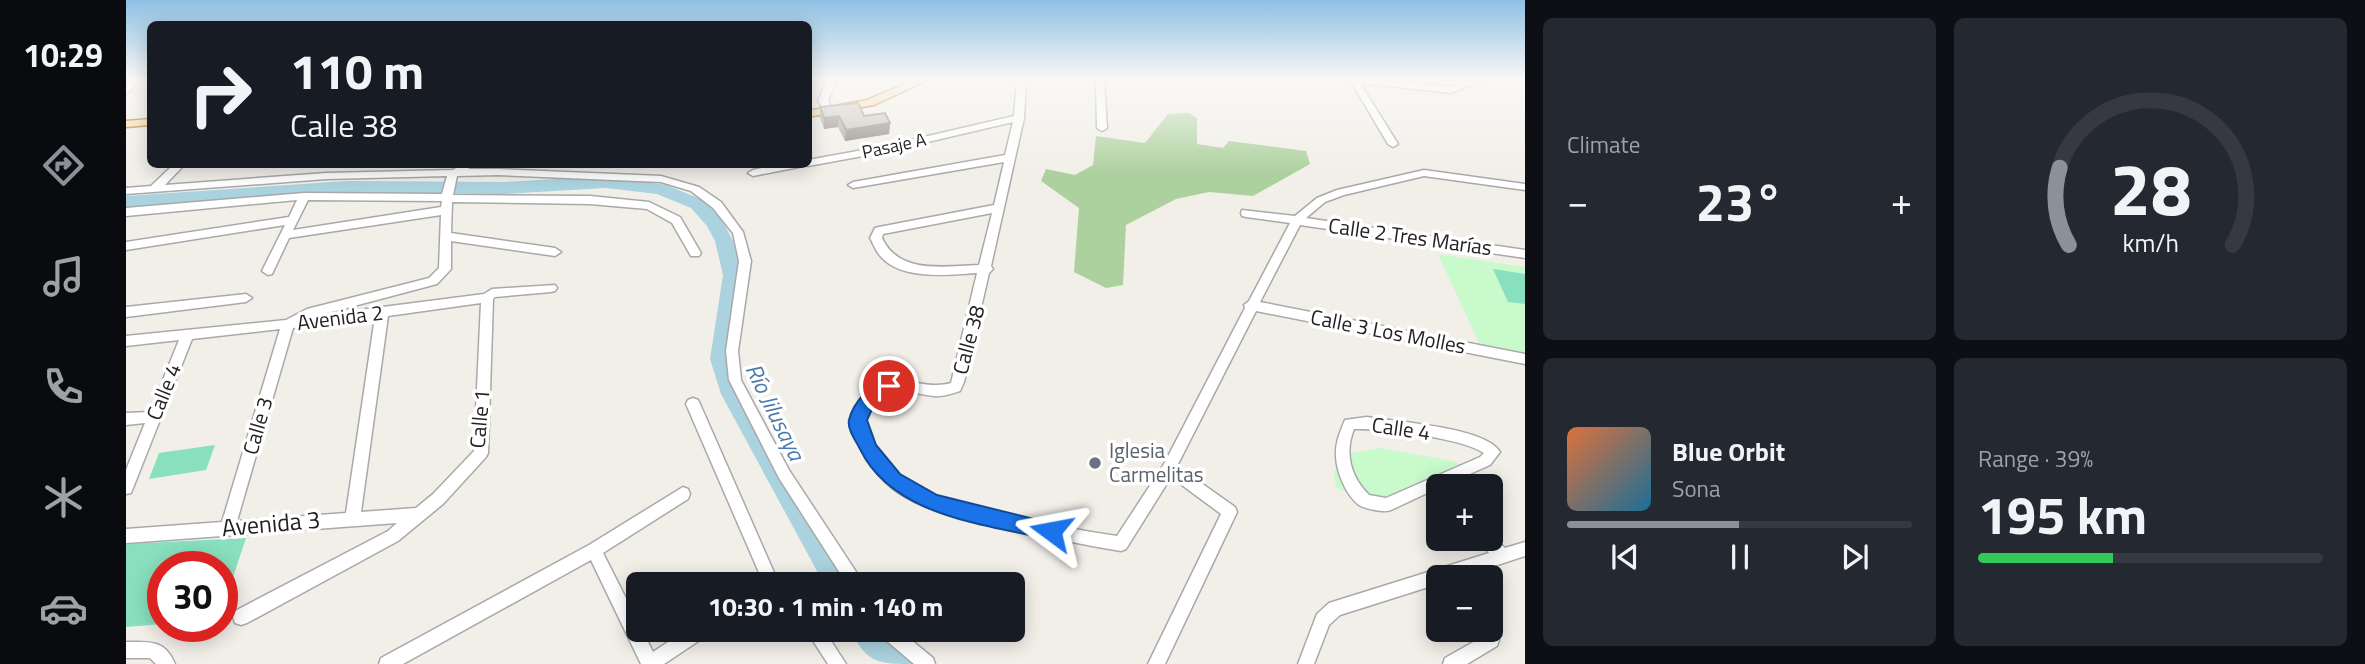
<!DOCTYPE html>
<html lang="en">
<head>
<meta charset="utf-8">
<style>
	body { margin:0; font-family:"Titillium Web",sans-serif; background:#242831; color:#f1f3f6; height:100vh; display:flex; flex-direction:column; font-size:26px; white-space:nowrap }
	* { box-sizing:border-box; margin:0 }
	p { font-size:23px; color:#9ea1a6 }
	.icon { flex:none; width:38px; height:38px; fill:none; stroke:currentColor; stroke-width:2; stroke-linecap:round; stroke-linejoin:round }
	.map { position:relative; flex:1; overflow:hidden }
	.drawer { display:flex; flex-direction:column; gap:18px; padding:18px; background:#0d0f14; width:840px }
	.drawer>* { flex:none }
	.guide { position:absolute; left:21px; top:21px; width:665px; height:147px; border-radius:10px; box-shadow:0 4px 18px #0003; background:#171b24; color:#f1f3f6; overflow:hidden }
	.tools { position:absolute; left:1300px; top:474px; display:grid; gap:14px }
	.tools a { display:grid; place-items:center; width:77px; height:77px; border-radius:10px; background:#171b24; box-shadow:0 4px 18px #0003; font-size:35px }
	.speed { position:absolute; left:21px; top:551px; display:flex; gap:14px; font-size:35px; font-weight:700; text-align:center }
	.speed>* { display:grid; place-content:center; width:91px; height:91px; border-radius:50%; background:#171b24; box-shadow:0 4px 18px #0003; line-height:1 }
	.speed .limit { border:10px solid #d22; background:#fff; color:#111 }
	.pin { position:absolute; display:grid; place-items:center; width:60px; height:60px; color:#fff; margin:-30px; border:4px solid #fff; border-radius:50%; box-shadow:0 2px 7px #0007 }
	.me { position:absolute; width:77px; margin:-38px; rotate:283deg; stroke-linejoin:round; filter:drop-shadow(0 0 5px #0008) }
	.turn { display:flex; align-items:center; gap:24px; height:147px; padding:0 28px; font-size:32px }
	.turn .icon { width:91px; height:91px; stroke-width:2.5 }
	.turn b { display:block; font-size:49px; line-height:60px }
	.big { font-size:52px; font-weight:700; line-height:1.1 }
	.drawer .widget { flex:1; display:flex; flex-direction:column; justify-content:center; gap:10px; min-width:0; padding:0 24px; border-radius:10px; background:#242831 }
	.drawer .dial { align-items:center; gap:0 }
	.dial svg { height:182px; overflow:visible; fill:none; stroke:#363941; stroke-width:7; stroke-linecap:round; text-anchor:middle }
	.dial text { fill:#f1f3f6; stroke:none }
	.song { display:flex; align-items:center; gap:21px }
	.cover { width:84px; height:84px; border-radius:10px; background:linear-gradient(135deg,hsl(20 70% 55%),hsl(200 70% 35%)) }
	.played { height:7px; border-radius:4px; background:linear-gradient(90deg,#8c9099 50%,#363941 50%) }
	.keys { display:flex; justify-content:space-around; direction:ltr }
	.heat { display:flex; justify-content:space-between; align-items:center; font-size:38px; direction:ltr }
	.charge { height:10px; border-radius:5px; background:linear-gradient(90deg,#34c759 39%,#363941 0) }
	.drawer .tiles { flex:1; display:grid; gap:18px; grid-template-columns:repeat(2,1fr) }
	.trip { position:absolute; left:500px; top:572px; width:399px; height:70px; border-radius:10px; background:#171b24; box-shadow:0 4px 18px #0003; font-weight:700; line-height:70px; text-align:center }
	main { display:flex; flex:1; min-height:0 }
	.dock { display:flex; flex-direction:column; width:126px; justify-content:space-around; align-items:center; background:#090b0e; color:#9ea1a6 }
	.dock .icon { width:49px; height:49px }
	.dock .active { color:#8c9099 }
	.dock b { font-size:32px; color:#f1f3f6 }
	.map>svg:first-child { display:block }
</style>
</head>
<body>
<main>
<nav class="dock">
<b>10:29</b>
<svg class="icon active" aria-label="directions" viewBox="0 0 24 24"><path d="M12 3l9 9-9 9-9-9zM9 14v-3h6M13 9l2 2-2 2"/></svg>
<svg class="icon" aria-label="music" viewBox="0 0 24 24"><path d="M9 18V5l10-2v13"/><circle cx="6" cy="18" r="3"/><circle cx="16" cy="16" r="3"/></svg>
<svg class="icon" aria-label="phone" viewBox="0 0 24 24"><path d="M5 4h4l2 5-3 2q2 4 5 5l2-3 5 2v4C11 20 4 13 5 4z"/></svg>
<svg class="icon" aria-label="climate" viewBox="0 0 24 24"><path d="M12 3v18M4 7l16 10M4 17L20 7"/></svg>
<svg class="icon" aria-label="car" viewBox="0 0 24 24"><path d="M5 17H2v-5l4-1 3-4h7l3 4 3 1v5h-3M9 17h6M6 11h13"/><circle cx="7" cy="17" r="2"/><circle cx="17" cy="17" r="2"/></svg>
</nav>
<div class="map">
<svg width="1399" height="664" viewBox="0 0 1399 664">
	<rect width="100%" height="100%" fill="#f2efe9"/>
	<!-- forest -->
	<path fill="#add19e" d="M 1063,113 L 1071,118 L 1071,144 L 1097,148 L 1103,141 L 1180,151 L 1184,164 L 1127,196 L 1083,192 L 1050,199 L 1000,225 L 997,285 L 980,288 L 948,272 L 953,208 L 915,181 L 920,169 L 949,175 L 967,165 L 970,136 L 1019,143 L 1042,114 Z"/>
	<!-- park -->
	<path fill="#c8facc" d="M 1312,254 L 1399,267 L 1399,365 L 1360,358 Z
		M 1253,448 L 1328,461 L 1339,467 L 1276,498 L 1241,503 L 1210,487 L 1208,472 L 1214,455 Z"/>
	<!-- pitch -->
	<path fill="#88e0be" d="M 1367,269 L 1399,274 L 1399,304 L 1382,302 Z
		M 89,445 L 80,470 L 23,479 L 33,453 Z
		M 120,538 L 96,610 L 96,567 L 37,567 L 37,624 L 0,627 L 0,544 Z"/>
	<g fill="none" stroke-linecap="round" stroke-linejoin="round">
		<!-- river -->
		<path fill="#aad3df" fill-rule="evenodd" d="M 480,176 L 540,185 L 577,200 L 595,218 L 607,241 L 617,275 L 606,359 L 617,392 L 725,584 L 698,584 L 595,394 L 584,359 L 597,275 L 589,241 L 581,226 L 565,208 L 531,194 L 480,188 L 378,194 L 221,193 L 0,208 L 0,196 L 221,181 L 378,182 Z
			M 725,630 L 755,630 L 785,654 L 789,664 C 754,664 740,664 725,630 Z"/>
		<!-- minor casing -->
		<g stroke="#a9a9a9" stroke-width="3">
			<path id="minor" d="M 4,80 L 13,80 L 3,92 L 0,93 L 0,85 Z
				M 701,80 L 710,80 L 702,101 L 704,105 L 699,108 L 696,107 L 692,101 Z
				M 891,80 L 900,80 L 898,118 L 865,266 L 867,269 L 863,273 L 838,382 L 834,391 C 825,394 817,397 808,396 C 791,395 772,385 756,395 C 740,406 736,420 743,437 C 752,455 767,474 785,485 C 809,500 838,505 866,511 C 907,521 949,530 991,536 L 1038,464 L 1119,308 L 1118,305 L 1123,301 L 1164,223 L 1120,217 L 1116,216 L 1115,213 L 1116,210 L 1169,216 L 1191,198 L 1211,190 L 1298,170 L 1399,184 L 1399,190 L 1298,176 L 1218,195 L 1199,202 L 1180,218 L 1399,250 L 1399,258 L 1174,225 L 1134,302 L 1399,354 L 1399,364 L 1130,311 L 1051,466 L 1109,507 L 1111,512 L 1039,664 L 1022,664 L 1095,514 L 1045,477 L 1000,549 L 995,551 C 951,544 907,534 864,524 C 833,517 800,511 773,493 C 753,480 736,456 729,434 C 722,415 731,398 746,388 C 772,371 798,391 825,383 L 851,273 C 822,275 771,281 752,253 C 749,249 747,243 744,238 L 749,228 L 753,227 L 868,205 L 878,162 L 727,188 L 722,185 L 727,182 L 879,155 L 887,122 L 759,152 L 682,166 L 678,164 L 682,164 L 682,160 L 759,146 L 888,116 ZM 866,213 L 853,265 C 819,266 773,275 756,238 L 757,234 Z
				M 970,80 L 978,80 L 981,128 L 976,131 L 971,128 Z
				M 1224,80 L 1260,80 L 1324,87 L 1344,80 L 1357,80 L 1325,93 L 1234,83 L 1272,144 L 1267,147 L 1262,144 Z
				M 48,164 L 59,164 L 39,185 L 200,173 L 327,170 L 336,164 L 349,164 L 342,169 L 372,169 L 535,176 L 573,187 L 595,202 L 617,232 L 625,261 L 612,351 L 615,380 L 663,470 L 738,584 L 721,584 L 653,478 L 603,380 L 600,351 L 613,261 L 607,233 L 587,208 L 565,191 L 535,182 L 372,175 L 331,176 L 327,195 L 464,196 L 523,202 L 554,217 L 575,253 L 573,256 L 565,256 L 546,223 L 521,209 L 464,204 L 326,202 L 325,233 L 429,248 L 435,252 L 429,256 L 325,241 L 325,269 L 311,284 L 194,315 L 358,294 L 366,289 L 429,285 L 431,288 L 429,291 L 425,292 L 369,297 L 367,299 L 362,453 L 360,457 L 317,504 L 272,541 L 121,623 L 115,625 L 109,623 L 107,617 L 109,611 L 262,531 L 271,523 L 0,543 L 0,529 L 96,522 L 154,329 L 66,339 L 7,488 L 5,493 L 0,494 L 0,470 L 19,423 L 0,425 L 0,413 L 24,412 L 53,340 L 0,346 L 0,336 L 160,320 L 181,309 L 303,278 L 313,268 L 315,215 L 163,238 L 146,274 L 142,275 L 136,271 L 159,225 L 0,250 L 0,242 L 163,217 L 171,200 L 0,216 L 0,208 L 178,193 L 316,194 L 321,176 L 200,179 L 0,194 L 0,188 L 25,186 ZM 182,200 L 316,201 L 315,207 L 167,230 ZM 355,303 L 348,451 L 307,494 L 290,508 L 235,512 L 262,316 ZM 249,317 L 220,513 L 111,521 L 167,328 Z
				M 654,164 L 678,164 L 673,167 L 627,176 L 622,173 L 627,170 Z
				M 120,294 L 126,298 L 120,302 L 0,317 L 0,307 Z
				M 567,398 L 572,400 L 574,404 L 650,577 L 654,579 L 657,584 L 638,584 L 560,404 L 562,400 Z
				M 1241,417 C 1270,422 1360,427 1374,452 L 1364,465 L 1317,486 L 1312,486 L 1312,488 L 1265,510 C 1259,512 1256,511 1249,510 C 1244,509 1238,508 1233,505 C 1220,495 1211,473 1210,457 C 1209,443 1214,432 1219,420 ZM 1228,429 C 1255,428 1337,438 1358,453 L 1354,457 L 1260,498 L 1243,495 C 1225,477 1218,454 1228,429 Z
				M 557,487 L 562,489 L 564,494 L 562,499 L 477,553 L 513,624 L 513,630 L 516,630 L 527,652 L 560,630 L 582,630 L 580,636 L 538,664 L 515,664 L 465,560 L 277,664 L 253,664 L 255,658 L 463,545 Z
				M 1365,535 L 1379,548 L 1399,542 L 1399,556 L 1332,578 L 1312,578 L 1312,584 L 1214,615 L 1203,625 L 1188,664 L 1172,664 L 1191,614 L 1203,603 L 1363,553 L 1352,539 L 1365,539 Z
				M 680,630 L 698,630 L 720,664 L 702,664 Z
				M 753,630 L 773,630 L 807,658 L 809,664 L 788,664 L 755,636 Z
				M 1365,632 L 1371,634 L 1373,640 L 1371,646 L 1341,664 L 1317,664 L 1319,658 Z
				M 0,642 C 23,642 39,639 49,664 L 30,664 L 24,658 L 0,658 Z"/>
		</g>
		<!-- major casing -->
		<g stroke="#a06b00" stroke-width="3">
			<path id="major" d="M 788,80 L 802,80 L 748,105 L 682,117 L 682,111 L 741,100 Z
				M 24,119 L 24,125 L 0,127 L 0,121 Z"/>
		</g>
		<!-- minor -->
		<use href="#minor" fill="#fff" fill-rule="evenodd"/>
		<!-- major -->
		<use href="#major" fill="#fcd6a4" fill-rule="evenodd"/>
	</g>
	<!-- wall -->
	<path fill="#aba49e" d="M 694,107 L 764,123 L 763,134 L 719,141 L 712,127 L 698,129 L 694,117 Z"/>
	<!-- shaded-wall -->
	<path fill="#8b8681" d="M 713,116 L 712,127 L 698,129 L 698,118 Z
		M 764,123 L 763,134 L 719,141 L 720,130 Z"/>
	<!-- building -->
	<path fill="#c7bfb8" stroke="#8b8681" stroke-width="2" d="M 732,103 L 738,116 L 759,113 L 764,123 L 720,130 L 713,116 L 698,118 L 694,107 Z"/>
	<!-- sky -->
	<linearGradient id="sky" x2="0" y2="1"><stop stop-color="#8fc0e4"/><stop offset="0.46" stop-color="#f9f8f5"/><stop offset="1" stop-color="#f9f8f5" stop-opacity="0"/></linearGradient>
	<rect width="1399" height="173" fill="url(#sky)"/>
	<!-- route -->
	<path fill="#1a73e8" stroke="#114b97" stroke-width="2" d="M 763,379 L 771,386 L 748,405 L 741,420 L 750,445 L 774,474 L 811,495 L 932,525 L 935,531 L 932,538 L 925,540 C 860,524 767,517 734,449 C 730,441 721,429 723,420 C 728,400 745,385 763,379 Z"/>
	<!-- markers -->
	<circle fill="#6b7280" stroke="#fff" stroke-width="2.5" cx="969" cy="463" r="7"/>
	<g text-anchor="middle" stroke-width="7" stroke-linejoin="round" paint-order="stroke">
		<!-- far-street labels -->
		<g font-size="18" fill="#222" stroke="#fff">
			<text transform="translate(768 146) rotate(-12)" y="6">Pasaje A</text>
		</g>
		<!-- street labels -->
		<g font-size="21" fill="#222" stroke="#fff">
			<text transform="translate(1284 237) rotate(8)" y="7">Calle 2 Tres Marías</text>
			<text transform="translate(214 318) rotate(-7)" y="7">Avenida 2</text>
			<text transform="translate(1262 332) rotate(11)" y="7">Calle 3 Los Molles</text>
			<text transform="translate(843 340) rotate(-75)" y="7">Calle 38</text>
			<text transform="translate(38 392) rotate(-68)" y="7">Calle 4</text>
			<text transform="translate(354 419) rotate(-85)" y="7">Calle 1</text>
			<text transform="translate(132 426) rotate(-74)" y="7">Calle 3</text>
			<text transform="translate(1275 429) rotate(8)" y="7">Calle 4</text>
		</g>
		<!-- worship labels -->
		<g font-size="21" fill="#5b616d" stroke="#fff" text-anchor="start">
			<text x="983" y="458">Iglesia<tspan x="983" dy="24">Carmelitas</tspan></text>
		</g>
		<!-- water labels -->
		<g font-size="23" font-style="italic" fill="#4a7aab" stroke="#fff">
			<text transform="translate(649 412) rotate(64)" y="8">Río Jilusaya</text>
		</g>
		<!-- near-street labels -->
		<g font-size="24" fill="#222" stroke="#fff">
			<text transform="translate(145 524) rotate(-5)" y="8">Avenida 3</text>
		</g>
	</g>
</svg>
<div class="tools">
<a>+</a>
<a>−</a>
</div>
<div class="speed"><div class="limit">30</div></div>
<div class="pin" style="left:763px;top:386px;background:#d93025"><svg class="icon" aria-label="arrive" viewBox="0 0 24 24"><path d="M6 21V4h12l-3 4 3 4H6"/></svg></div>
<svg class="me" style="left:925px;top:531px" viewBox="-20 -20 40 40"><path d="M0-17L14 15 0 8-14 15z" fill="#1a73e8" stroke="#fff" stroke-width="4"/></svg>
<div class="trip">10:30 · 1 min · 140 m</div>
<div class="guide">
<div class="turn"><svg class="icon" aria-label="right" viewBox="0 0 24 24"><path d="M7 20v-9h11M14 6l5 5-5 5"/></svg><div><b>110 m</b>Calle 38</div></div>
</div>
</div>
<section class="drawer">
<div class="tiles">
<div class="widget"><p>Climate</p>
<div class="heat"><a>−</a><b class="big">23°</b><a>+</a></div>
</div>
<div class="widget dial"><svg viewBox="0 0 100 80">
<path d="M14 69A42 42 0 1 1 86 69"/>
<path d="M14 69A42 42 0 0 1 10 35" stroke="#8c9099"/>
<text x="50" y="56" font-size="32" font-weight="700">28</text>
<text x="50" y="72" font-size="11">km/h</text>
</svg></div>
<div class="widget">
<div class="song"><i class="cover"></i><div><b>Blue Orbit</b><p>Sona</p></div></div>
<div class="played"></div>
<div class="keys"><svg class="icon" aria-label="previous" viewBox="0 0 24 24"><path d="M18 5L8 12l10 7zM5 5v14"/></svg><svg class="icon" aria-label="pause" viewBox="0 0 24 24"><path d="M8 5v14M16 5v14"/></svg><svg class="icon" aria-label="next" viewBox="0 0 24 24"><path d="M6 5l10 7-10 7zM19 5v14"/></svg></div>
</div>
<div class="widget"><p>Range · 39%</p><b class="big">195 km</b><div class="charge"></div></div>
</div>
</section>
</main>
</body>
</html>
